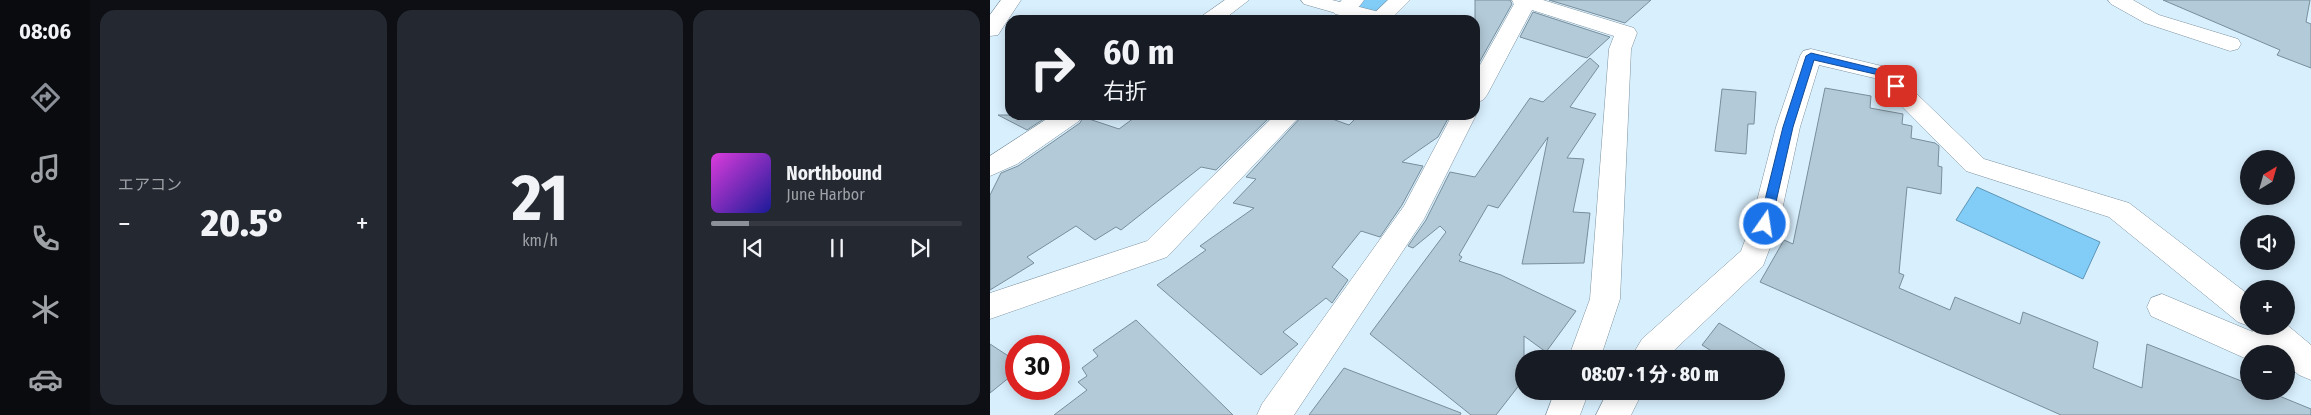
<!DOCTYPE html>
<html lang="ja">
<head>
<meta charset="utf-8">
<style>
	body { margin:0; font-family:"Fira Sans Condensed","Noto Sans JP",sans-serif; background:#242831; color:#f1f3f6; height:100vh; display:flex; flex-direction:column; font-size:19px; white-space:nowrap }
	* { box-sizing:border-box; margin:0 }
	p { font-size:16px; color:#9ea1a6 }
	.icon { flex:none; width:28px; height:28px; fill:none; stroke:currentColor; stroke-width:2; stroke-linecap:round; stroke-linejoin:round }
	.map { position:relative; flex:1; overflow:hidden }
	.sheet { display:flex; flex-direction:column; gap:10px; padding:10px; background:#0d0f14; width:900px }
	.sheet>* { flex:none }
	.guide { position:absolute; left:15px; top:15px; width:475px; height:105px; border-radius:15px; box-shadow:0 2px 12px #0003; background:#171b24; color:#f1f3f6; overflow:hidden }
	.needle { width:32px; rotate:37deg }
	.tools { position:absolute; left:1250px; top:150px; display:grid; gap:10px }
	.tools a { display:grid; place-items:center; width:55px; height:55px; border-radius:50%; background:#171b24; box-shadow:0 2px 12px #0003; font-size:25px }
	.speed { position:absolute; left:15px; top:335px; display:flex; gap:10px; font-size:25px; font-weight:700; text-align:center }
	.speed>* { display:grid; place-content:center; width:65px; height:65px; border-radius:50%; background:#171b24; box-shadow:0 2px 12px #0003; line-height:1 }
	.speed .limit { border:8px solid #d22; background:#fff; color:#111 }
	.pin { position:absolute; display:grid; place-items:center; width:42px; height:42px; color:#fff; margin:-21px; border-radius:10px; box-shadow:0 2px 8px #0006 }
	.me { position:absolute; width:55px; margin:-28px; rotate:13deg; stroke-linejoin:round; filter:drop-shadow(0 0 4px #0008) }
	.turn { display:flex; align-items:center; gap:18px; height:105px; padding:0 15px; font-size:22px }
	.turn .icon { width:65px; height:65px; stroke-width:2.5 }
	.turn b { display:block; font-size:35px; line-height:42px }
	.big { font-size:38px; font-weight:800; line-height:1.1 }
	.sheet .card { flex:1; display:flex; flex-direction:column; justify-content:center; gap:8px; min-width:0; padding:0 18px; border-radius:15px; background:#242831 }
	.sheet .dial { align-items:center; gap:0 }
	.dial b { font-size:65px; line-height:1 }
	.song { display:flex; align-items:center; gap:15px }
	.cover { width:60px; height:60px; border-radius:8px; background:linear-gradient(135deg,hsl(300 70% 55%),hsl(240 70% 35%)) }
	.played { height:5px; border-radius:2px; background:linear-gradient(90deg,#8c9099 15%,#363941 15%) }
	.keys { display:flex; justify-content:space-around; direction:ltr }
	.heat { display:flex; justify-content:space-between; align-items:center; font-size:28px; direction:ltr }
	.sheet .tiles { flex:1; display:grid; gap:10px; grid-template-columns:repeat(3,1fr) }
	.trip { position:absolute; left:525px; top:350px; width:270px; height:50px; border-radius:25px; background:#171b24; box-shadow:0 2px 12px #0003; font-weight:800; line-height:50px; text-align:center }
	main { display:flex; flex:1; min-height:0 }
	.tabs { display:flex; flex-direction:column; width:90px; justify-content:space-around; align-items:center; background:#090b0e; color:#9ea1a6 }
	.tabs .icon { width:35px; height:35px }
	.tabs .active { color:#8c9099 }
	.tabs b { font-size:22px; color:#f1f3f6 }
	.map>svg:first-child { display:block }
</style>
</head>
<body>
<main>
<nav class="tabs">
<b>08:06</b>
<svg class="icon active" aria-label="directions" viewBox="0 0 24 24"><path d="M12 3l9 9-9 9-9-9zM9 14v-3h6M13 9l2 2-2 2"/></svg>
<svg class="icon" aria-label="music" viewBox="0 0 24 24"><path d="M9 18V5l10-2v13"/><circle cx="6" cy="18" r="3"/><circle cx="16" cy="16" r="3"/></svg>
<svg class="icon" aria-label="phone" viewBox="0 0 24 24"><path d="M5 4h4l2 5-3 2q2 4 5 5l2-3 5 2v4C11 20 4 13 5 4z"/></svg>
<svg class="icon" aria-label="climate" viewBox="0 0 24 24"><path d="M12 3v18M4 7l16 10M4 17L20 7"/></svg>
<svg class="icon" aria-label="car" viewBox="0 0 24 24"><path d="M5 17H2v-5l4-1 3-4h7l3 4 3 1v5h-3M9 17h6M6 11h13"/><circle cx="7" cy="17" r="2"/><circle cx="17" cy="17" r="2"/></svg>
</nav>
<section class="sheet">
<div class="tiles">
<div class="card"><p>エアコン</p>
<div class="heat"><a>−</a><b class="big">20.5°</b><a>+</a></div>
</div>
<div class="card dial"><b>21</b><p>km/h</p></div>
<div class="card">
<div class="song"><i class="cover"></i><div><b>Northbound</b><p>June Harbor</p></div></div>
<div class="played"></div>
<div class="keys"><svg class="icon" aria-label="previous" viewBox="0 0 24 24"><path d="M18 5L8 12l10 7zM5 5v14"/></svg><svg class="icon" aria-label="pause" viewBox="0 0 24 24"><path d="M8 5v14M16 5v14"/></svg><svg class="icon" aria-label="next" viewBox="0 0 24 24"><path d="M6 5l10 7-10 7zM19 5v14"/></svg></div>
</div>
</div>
</section>
<div class="map">
<svg width="1321" height="415" viewBox="0 0 1321 415">
	<rect width="100%" height="100%" fill="#d8effd"/>
	<!-- water -->
	<path fill="#81cdf8" stroke="#5e95b5" d="M 987,187 L 1110,242 L 1093,279 L 966,220 Z"/>
	<g fill="none" stroke-linecap="round" stroke-linejoin="round">
		<!-- river -->
		<path fill="#81cdf8" fill-rule="evenodd" d="M 359,0 L 405,0 C 394,16 382,17 364,12 L 357,3 Z"/>
	</g>
	<!-- building -->
	<path fill="#b3cad8" stroke="#798e9b" d="M 485,0 L 520,0 L 522,4 L 485,70 Z
		M 559,0 L 661,0 L 635,23 Z
		M 1173,0 L 1320,0 L 1316,22 L 1321,24 L 1321,68 L 1287,55 L 1290,50 Z
		M 543,12 L 620,37 L 597,58 L 530,37 Z
		M 600,58 L 609,66 L 580,107 L 606,114 L 577,158 L 594,159 L 583,212 L 600,213 L 594,263 L 532,264 L 558,137 L 508,208 L 498,205 L 469,255 L 472,257 L 469,261 L 511,275 L 586,311 L 556,352 L 534,336 L 534,379 L 506,415 L 481,415 L 380,334 L 456,232 L 450,226 L 423,248 L 418,246 L 436,220 L 460,172 L 485,177 L 540,98 L 553,102 Z
		M 835,88 L 881,96 L 880,108 L 913,114 L 912,124 L 922,126 L 921,138 L 945,143 L 949,146 L 948,166 L 952,167 L 951,194 L 917,187 L 909,273 L 914,275 L 909,288 L 960,310 L 965,297 L 1030,324 L 1033,312 L 1108,342 L 1103,368 L 1152,388 L 1157,344 L 1259,384 L 1259,391 L 1277,391 L 1321,409 L 1321,415 L 1071,415 L 770,282 L 794,240 L 803,244 Z
		M 732,89 L 766,92 L 764,124 L 758,124 L 756,154 L 725,151 Z
		M 8,115 L 60,115 L 37,130 Z
		M 148,115 L 282,115 L 226,170 L 211,167 L 131,230 L 126,227 L 105,240 L 86,226 L 37,257 L 44,263 L 0,290 L 0,195 L 11,173 L 28,166 L 90,123 L 93,117 L 129,129 Z
		M 313,115 L 331,115 L 359,125 L 369,115 L 460,115 L 448,137 L 412,162 L 433,166 L 412,205 L 390,237 L 371,231 L 342,267 L 358,280 L 342,303 L 336,298 L 293,332 L 308,344 L 271,375 L 167,285 L 216,250 L 210,246 L 264,208 L 243,203 L 266,179 L 256,177 Z
		M 146,320 L 243,415 L 64,415 L 97,390 L 88,382 L 97,376 L 92,368 L 108,356 L 103,350 Z
		M 729,323 L 790,359 L 734,359 L 712,345 Z
		M 0,344 L 26,361 L 26,372 L 0,393 Z
		M 354,368 L 471,413 L 470,415 L 319,415 Z"/>
	<g fill="none" stroke-linecap="round" stroke-linejoin="round">
		<!-- street casing -->
		<g stroke="#7d929f" stroke-width="1">
			<path id="street" d="M 11,0 L 31,0 L 8,35 L 0,36 L 0,15 Z
				M 235,0 L 259,0 L 233,20 L 208,20 L 212,16 Z
				M 352,0 L 374,0 C 367,11 357,18 345,14 L 342,10 Z
				M 398,0 L 420,0 L 400,20 L 377,20 Z
				M 522,0 L 553,0 L 644,28 L 647,33 L 641,49 L 630,299 L 610,359 L 578,359 L 600,299 L 619,49 L 624,36 L 542,10 L 497,95 L 493,100 L 485,103 L 485,74 L 524,4 Z
				M 1118,0 L 1143,0 L 1169,15 L 1248,39 L 1251,44 L 1248,49 L 1240,51 L 1155,23 L 1121,4 Z
				M 821,49 L 900,68 L 994,159 L 1139,203 L 1259,295 L 1259,326 L 1248,322 L 1119,217 L 976,171 L 884,78 L 829,65 L 810,127 L 789,224 L 773,266 L 675,359 L 640,359 L 652,339 L 751,251 L 761,224 L 786,127 L 810,56 L 813,51 Z
				M 485,113 L 486,115 L 434,219 L 304,415 L 267,415 L 272,404 L 414,206 L 462,115 L 485,115 Z
				M 63,115 L 92,115 L 89,121 L 27,164 L 0,176 L 0,156 Z
				M 285,115 L 311,115 L 177,257 L 0,319 L 0,293 L 157,241 Z
				M 1172,294 L 1263,332 L 1260,326 L 1296,326 L 1296,324 L 1321,345 L 1321,380 L 1309,375 L 1296,364 L 1296,354 L 1259,354 L 1259,360 L 1161,316 L 1157,307 L 1161,298 Z
				M 565,391 L 599,391 L 590,415 L 556,415 Z
				M 618,391 L 653,391 L 641,415 L 606,415 Z"/>
		</g>
		<!-- secondary casing -->
		<g stroke="#7d929f" stroke-width="1">
			<path id="secondary" d="M 311,0 L 342,0 L 397,14 L 400,18 L 399,20 L 370,20 L 314,4 Z"/>
		</g>
		<!-- street -->
		<use href="#street" fill="#fff" fill-rule="evenodd"/>
		<!-- secondary -->
		<use href="#secondary" fill="#fff" fill-rule="evenodd"/>
	</g>
	<!-- route -->
	<path fill="#1a73e8" stroke="#114b97" d="M 821,53 L 895,71 L 910,86 L 906,89 L 889,75 L 824,60 L 803,127 L 781,224 L 775,229 L 769,224 L 793,127 L 816,56 Z"/>
</svg>
<div class="tools">
<a><svg class="needle" viewBox="-14 -14 28 28"><path d="M0-13l5 13h-10z" fill="#e53935"/><path d="M0 13l5-13h-10z" fill="#9ea1a6"/></svg></a>
<a><svg class="icon" aria-label="sound" viewBox="0 0 24 24"><path d="M4 9h4l5-4v14l-5-4H4zM17 9q2 3 0 6"/></svg></a>
<a>+</a>
<a>−</a>
</div>
<div class="speed"><div class="limit">30</div></div>
<div class="pin" style="left:906px;top:86px;background:#d93025"><svg class="icon" aria-label="arrive" viewBox="0 0 24 24"><path d="M6 21V4h12l-3 4 3 4H6"/></svg></div>
<svg class="me" style="left:775px;top:224px" viewBox="-20 -20 40 40"><circle r="17" fill="#1a73e8" stroke="#fff" stroke-width="3"/><path d="M0-11L8 9 0 5-8 9z" fill="#fff"/></svg>
<div class="trip">08:07 · 1 分 · 80 m</div>
<div class="guide">
<div class="turn"><svg class="icon" aria-label="right" viewBox="0 0 24 24"><path d="M7 20v-9h11M14 6l5 5-5 5"/></svg><div><b>60 m</b>右折</div></div>
</div>
</div>
</main>
</body>
</html>
